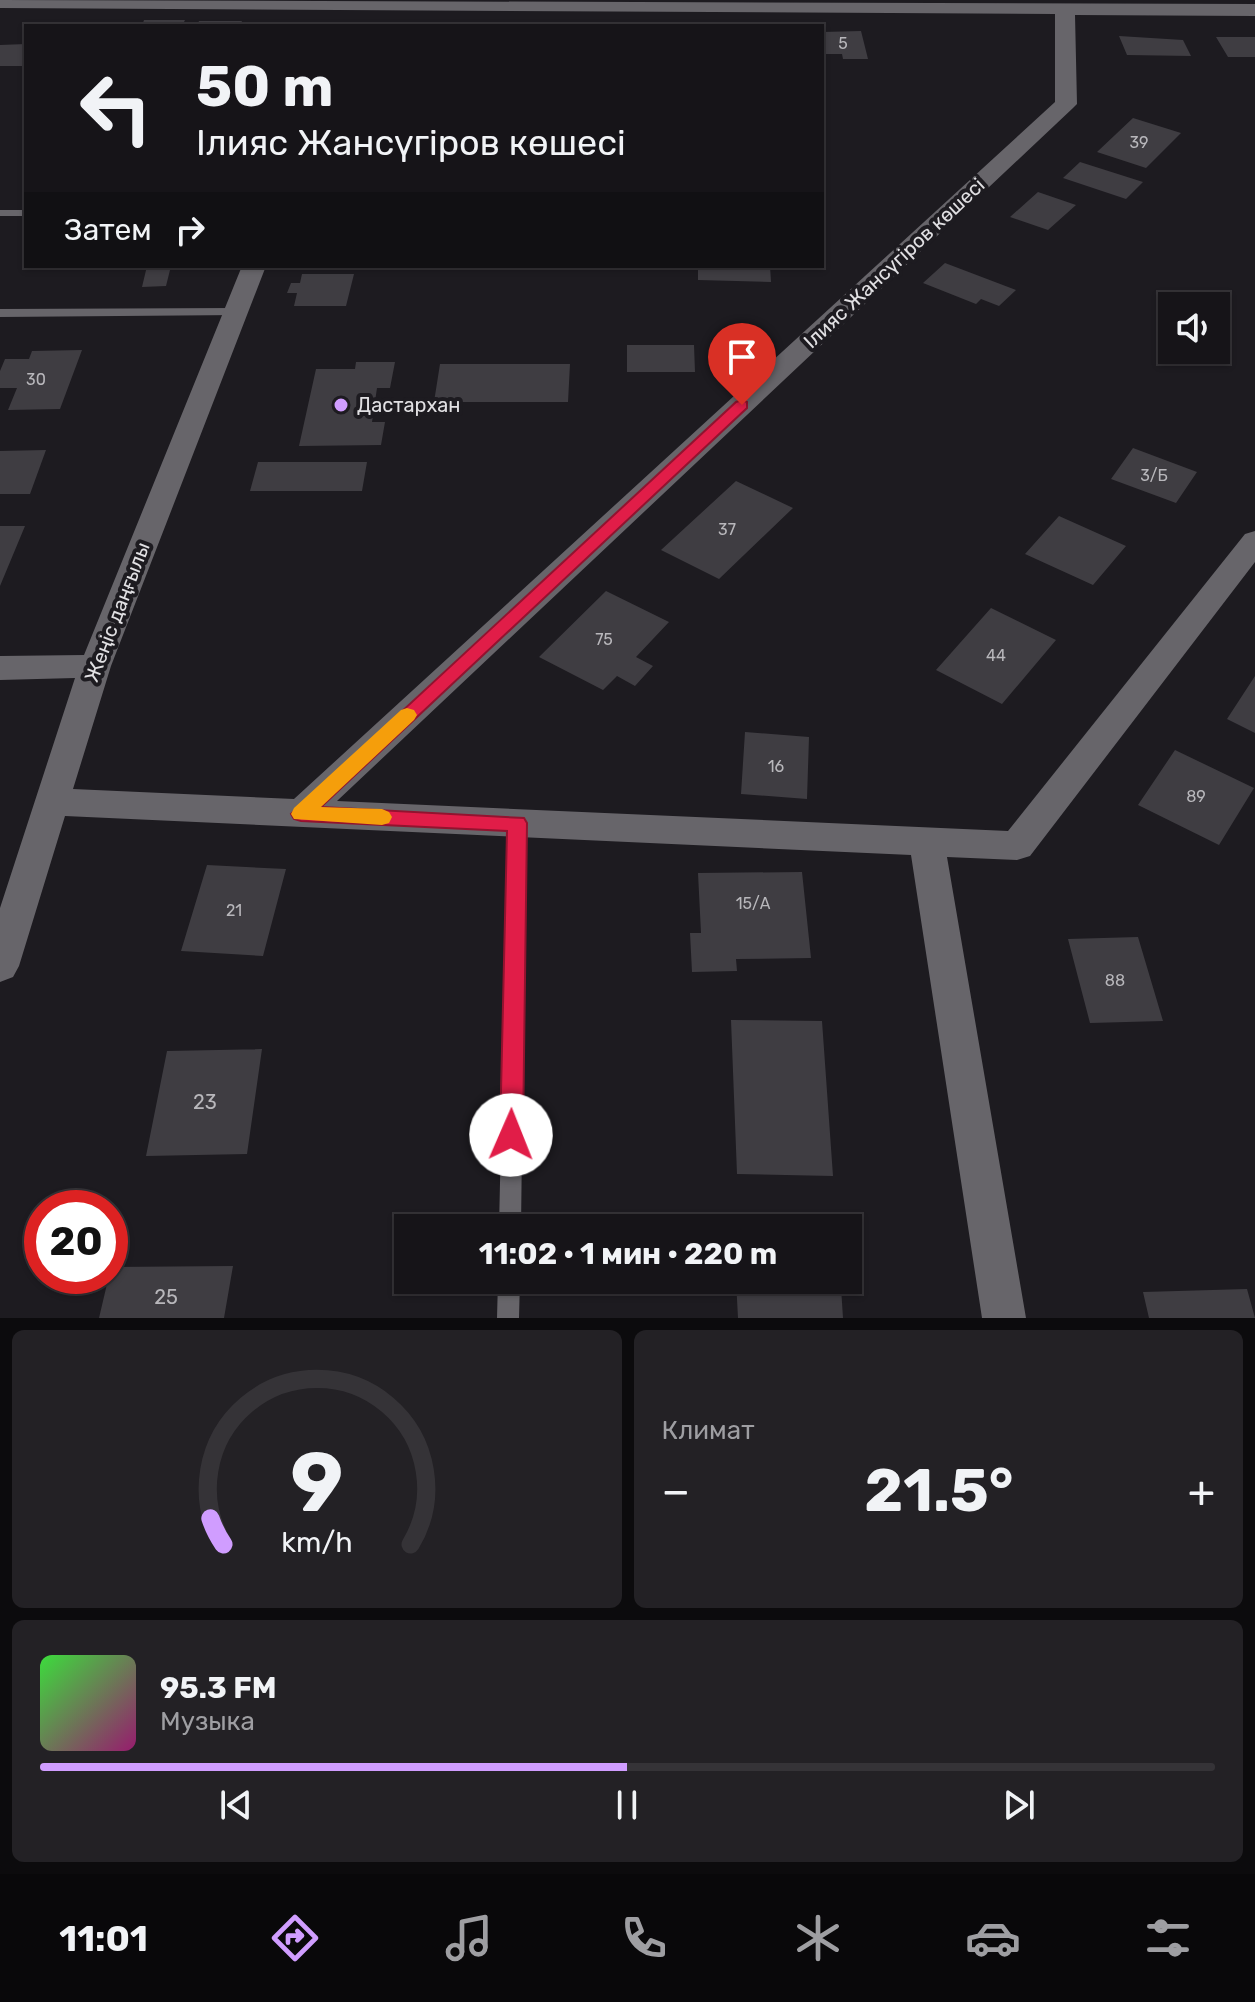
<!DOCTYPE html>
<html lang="ru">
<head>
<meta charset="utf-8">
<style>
	body { margin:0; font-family:Rubik,sans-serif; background:#232125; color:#f1f3f6; height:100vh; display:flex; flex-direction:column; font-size:30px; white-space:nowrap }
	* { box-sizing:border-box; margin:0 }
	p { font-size:26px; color:#9e9ea2 }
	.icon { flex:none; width:44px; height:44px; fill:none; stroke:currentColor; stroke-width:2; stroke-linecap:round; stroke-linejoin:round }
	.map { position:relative; height:1318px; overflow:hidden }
	.sheet { display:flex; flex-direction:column; gap:12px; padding:12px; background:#0c0b0d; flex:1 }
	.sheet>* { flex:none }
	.top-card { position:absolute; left:24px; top:24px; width:800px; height:244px; border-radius:0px; box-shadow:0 2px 6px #0004,0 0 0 2px #353337; background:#161418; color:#f1f3f6; overflow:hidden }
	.buttons { position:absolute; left:1158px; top:292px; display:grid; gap:16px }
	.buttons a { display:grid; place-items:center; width:72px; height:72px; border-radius:0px; background:#161418; box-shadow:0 2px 6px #0004,0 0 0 2px #353337; font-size:40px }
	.speed { position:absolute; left:24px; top:1190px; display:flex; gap:16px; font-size:40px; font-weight:700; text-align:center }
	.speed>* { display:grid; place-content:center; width:104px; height:104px; border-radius:50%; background:#161418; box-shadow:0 2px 6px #0004,0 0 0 2px #353337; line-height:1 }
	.speed .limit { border:12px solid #d22; background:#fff; color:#111 }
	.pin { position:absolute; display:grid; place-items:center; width:68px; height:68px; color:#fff; margin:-82px -34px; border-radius:50% 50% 50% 0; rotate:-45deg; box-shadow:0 0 8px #0007 }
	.pin .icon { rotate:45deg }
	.me { position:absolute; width:88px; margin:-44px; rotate:1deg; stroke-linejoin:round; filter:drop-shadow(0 0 6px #0008) }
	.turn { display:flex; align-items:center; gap:28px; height:168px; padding:0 40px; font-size:36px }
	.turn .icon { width:104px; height:104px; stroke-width:2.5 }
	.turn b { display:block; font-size:56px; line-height:68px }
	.then { display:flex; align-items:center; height:76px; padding:0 40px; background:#0003; gap:16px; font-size:30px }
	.big { font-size:60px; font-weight:700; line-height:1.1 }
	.sheet .card { flex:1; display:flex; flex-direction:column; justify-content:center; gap:12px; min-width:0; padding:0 28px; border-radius:12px; background:#232125 }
	.sheet .dial { align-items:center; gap:0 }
	.dial svg { height:208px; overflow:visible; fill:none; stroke:#353337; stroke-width:7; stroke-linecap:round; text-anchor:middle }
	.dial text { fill:#f1f3f6; stroke:none }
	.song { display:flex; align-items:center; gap:24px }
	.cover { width:96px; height:96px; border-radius:12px; background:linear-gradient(135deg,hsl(120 70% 55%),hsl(320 70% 35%)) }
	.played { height:8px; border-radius:4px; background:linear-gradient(90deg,#d09dff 50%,#353337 50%) }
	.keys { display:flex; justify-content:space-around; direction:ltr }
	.heat { display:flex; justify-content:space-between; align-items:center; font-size:44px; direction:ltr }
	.sheet .tiles { flex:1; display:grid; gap:12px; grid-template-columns:1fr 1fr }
	.card:last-child { grid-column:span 2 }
	.trip { position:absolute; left:394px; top:1214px; width:468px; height:80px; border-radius:0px; background:#161418; box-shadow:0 2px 6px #0004,0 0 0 2px #353337; font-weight:700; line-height:80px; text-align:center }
	.dock { display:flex; height:128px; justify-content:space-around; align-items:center; background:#09080a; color:#9e9ea2 }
	.dock .icon { width:56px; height:56px }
	.dock .current { color:#d09dff }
	.dock b { font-size:36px; color:#f1f3f6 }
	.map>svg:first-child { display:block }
</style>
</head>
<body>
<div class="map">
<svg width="1255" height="1318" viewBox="0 0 1255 1318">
	<rect width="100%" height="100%" fill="#1d1b20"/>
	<!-- building -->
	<path fill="#3f3d42" d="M 144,20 L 185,20 L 182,26 L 142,26 Z
		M 199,21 L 242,21 L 240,26 L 197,26 Z
		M 861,31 L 868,59 L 843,59 L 842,54 L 822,54 L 822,32 Z
		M 1119,36 L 1183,40 L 1191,56 L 1127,55 Z
		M 1216,37 L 1255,37 L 1255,57 L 1228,57 Z
		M 26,44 L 26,66 L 0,66 L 0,45 Z
		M 1133,118 L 1181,133 L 1146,168 L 1097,152 Z
		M 1080,162 L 1143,182 L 1126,199 L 1063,178 Z
		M 1038,192 L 1076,205 L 1048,230 L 1010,217 Z
		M 945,263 L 1016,290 L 999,306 L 981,299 L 976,304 L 923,283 Z
		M 147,266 L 171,266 L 166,286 L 142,287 Z
		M 698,266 L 770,266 L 771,282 L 698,280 Z
		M 302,274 L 354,274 L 346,306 L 294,306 L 297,293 L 287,293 L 291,283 L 300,283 Z
		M 627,345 L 694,345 L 695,372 L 627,372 Z
		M 82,350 L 60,409 L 8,410 L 17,388 L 0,388 L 0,371 L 5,359 L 29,359 L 32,351 Z
		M 356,362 L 395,362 L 390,388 L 377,388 L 372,422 L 385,422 L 381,445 L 299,446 L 316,369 L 355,369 Z
		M 440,364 L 570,364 L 568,402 L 434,402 Z
		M 1133,448 L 1197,472 L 1176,503 L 1111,479 Z
		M 46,450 L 30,494 L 0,494 L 0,451 Z
		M 258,462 L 367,462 L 362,491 L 250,491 Z
		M 736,481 L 793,508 L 719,579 L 661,550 Z
		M 1059,516 L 1126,546 L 1093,585 L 1025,554 Z
		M 0,526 L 25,526 L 0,586 Z
		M 606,591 L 669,622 L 636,657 L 653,666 L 635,686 L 617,676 L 603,690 L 539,657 Z
		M 991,608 L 1056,640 L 1002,704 L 936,670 Z
		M 1255,676 L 1255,733 L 1227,719 Z
		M 745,732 L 809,737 L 807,799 L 741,794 Z
		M 1175,750 L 1254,788 L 1219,845 L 1138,805 Z
		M 207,865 L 286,869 L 263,956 L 181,951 Z
		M 802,872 L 811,958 L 736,959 L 737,971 L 692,972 L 690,933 L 701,933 L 698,873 Z
		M 1138,937 L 1163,1021 L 1090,1023 L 1068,939 Z
		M 731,1020 L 822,1021 L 833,1176 L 737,1174 Z
		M 262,1049 L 247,1154 L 146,1156 L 167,1051 Z
		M 848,1238 L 854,1238 L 859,1287 L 841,1287 L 843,1318 L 738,1318 L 736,1280 L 848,1280 Z
		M 233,1266 L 224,1318 L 99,1318 L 111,1267 Z
		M 1247,1289 L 1255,1318 L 1149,1318 L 1143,1292 Z"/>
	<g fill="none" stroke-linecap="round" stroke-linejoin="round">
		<!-- service -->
		<path fill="#67656a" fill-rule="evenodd" d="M 0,210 L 26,210 L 26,216 L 0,216 Z
			M 236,308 L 240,309 L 240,315 L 0,317 L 0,309 Z
			M 517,816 L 523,818 L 526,823 L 521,1228 L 499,1228 L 508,823 L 511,818 Z
			M 498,1280 L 520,1280 L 519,1318 L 497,1318 Z"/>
		<!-- minor -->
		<path fill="#67656a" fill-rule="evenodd" d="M 0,0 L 1255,4 L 1255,16 L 1075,15 L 1077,104 L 1073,108 L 337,801 L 1008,831 L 1245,534 L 1255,531 L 1255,562 L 1030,856 L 1017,860 L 947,857 L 1026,1318 L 982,1318 L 911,855 L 65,816 L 19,966 L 13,977 L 0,982 L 0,908 L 75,678 L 0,680 L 0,656 L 84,655 L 242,266 L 266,266 L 111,666 L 73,789 L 294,799 L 1055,102 L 1055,14 L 0,8 Z"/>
	</g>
	<!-- route -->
	<path fill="#e11d48" stroke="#92132f" stroke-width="2" d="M 742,400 L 747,402 L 747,408 L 321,807 L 524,818 L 527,823 L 523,1135 L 520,1142 L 511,1146 L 503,1142 L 500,1135 L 507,831 L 301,821 L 294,819 L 291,814 L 736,402 Z"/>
	<!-- slow -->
	<path fill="#f59e0b" d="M 407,708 L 414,710 L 417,715 L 414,720 L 321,807 L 382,809 L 389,812 L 392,817 L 389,823 L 382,825 L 294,819 L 291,814 L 294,808 L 401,710 Z"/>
	<!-- markers -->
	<circle fill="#d09dff" stroke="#1d1b20" stroke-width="3" cx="341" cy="405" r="8"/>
	<g text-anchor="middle" stroke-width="8" stroke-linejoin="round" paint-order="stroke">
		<!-- number labels -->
		<g font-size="16" fill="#b8b7bb">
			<text x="843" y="49">5</text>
			<text x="1139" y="148">39</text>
			<text x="36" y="385">30</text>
			<text x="1154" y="481">3/Б</text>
			<text x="727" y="535">37</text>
			<text x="604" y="645">75</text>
			<text x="996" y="661">44</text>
			<text x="776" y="772">16</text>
			<text x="1196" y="802">89</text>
			<text x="753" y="909">15/А</text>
			<text x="234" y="916">21</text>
			<text x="1115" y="986">88</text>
		</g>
		<!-- street labels -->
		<g font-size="20" fill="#e1e0e3" stroke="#1d1b20">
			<text transform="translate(894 263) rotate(-43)" y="7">Ілияс Жансүгіров көшесі</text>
			<text transform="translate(117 612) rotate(-69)" y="7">Жеңіс даңғылы</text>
		</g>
		<!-- poi labels -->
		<g font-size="20" fill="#e1e0e3" stroke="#1d1b20" text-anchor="start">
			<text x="357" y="412">Дастархан</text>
		</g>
		<!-- near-number labels -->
		<g font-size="20" fill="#b8b7bb">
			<text x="205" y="1109">23</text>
			<text x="166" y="1304">25</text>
		</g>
	</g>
</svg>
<div class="buttons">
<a><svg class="icon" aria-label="sound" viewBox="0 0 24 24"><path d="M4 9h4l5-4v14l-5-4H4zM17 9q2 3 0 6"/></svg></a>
</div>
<div class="speed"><div class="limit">20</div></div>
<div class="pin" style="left:742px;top:405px;background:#d93025"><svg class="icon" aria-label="arrive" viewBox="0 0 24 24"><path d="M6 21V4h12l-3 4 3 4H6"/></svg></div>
<svg class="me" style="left:511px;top:1135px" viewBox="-20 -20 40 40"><circle r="19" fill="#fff"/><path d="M0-13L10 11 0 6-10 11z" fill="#e11d48"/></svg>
<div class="trip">11:02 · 1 мин · 220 m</div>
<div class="top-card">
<div class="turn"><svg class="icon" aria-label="left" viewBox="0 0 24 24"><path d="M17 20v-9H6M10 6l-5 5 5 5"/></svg><div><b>50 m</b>Ілияс Жансүгіров көшесі</div></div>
<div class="then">Затем<svg class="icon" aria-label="right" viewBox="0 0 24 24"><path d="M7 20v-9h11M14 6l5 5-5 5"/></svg></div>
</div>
</div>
<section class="sheet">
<div class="tiles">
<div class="card dial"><svg viewBox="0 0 100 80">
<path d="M14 69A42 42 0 1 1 86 69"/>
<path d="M14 69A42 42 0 0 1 9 59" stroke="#d09dff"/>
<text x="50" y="56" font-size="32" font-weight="700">9</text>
<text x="50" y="72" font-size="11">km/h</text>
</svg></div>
<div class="card"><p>Климат</p>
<div class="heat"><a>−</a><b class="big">21.5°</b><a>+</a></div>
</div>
<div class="card">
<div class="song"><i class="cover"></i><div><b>95.3 FM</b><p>Музыка</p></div></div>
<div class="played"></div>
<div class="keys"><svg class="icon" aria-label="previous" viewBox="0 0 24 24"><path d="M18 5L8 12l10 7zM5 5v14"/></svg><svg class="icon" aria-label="pause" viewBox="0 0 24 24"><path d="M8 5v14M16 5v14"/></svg><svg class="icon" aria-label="next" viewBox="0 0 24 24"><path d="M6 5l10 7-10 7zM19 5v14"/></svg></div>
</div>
</div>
</section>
<nav class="dock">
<b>11:01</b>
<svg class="icon current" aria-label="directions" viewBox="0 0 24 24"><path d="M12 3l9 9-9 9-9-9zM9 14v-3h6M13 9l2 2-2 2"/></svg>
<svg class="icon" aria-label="music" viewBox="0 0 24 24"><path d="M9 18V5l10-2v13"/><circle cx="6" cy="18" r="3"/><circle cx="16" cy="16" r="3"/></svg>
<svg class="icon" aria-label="phone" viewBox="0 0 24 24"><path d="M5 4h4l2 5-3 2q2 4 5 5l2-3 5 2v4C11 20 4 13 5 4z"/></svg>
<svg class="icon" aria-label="climate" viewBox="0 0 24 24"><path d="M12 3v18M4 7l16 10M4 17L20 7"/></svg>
<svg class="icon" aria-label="car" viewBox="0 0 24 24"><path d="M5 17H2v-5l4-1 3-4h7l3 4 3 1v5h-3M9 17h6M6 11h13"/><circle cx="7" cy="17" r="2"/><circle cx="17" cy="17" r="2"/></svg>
<svg class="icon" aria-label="filters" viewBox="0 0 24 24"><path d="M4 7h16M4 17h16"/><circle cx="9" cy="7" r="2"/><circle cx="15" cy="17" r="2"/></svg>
</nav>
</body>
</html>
